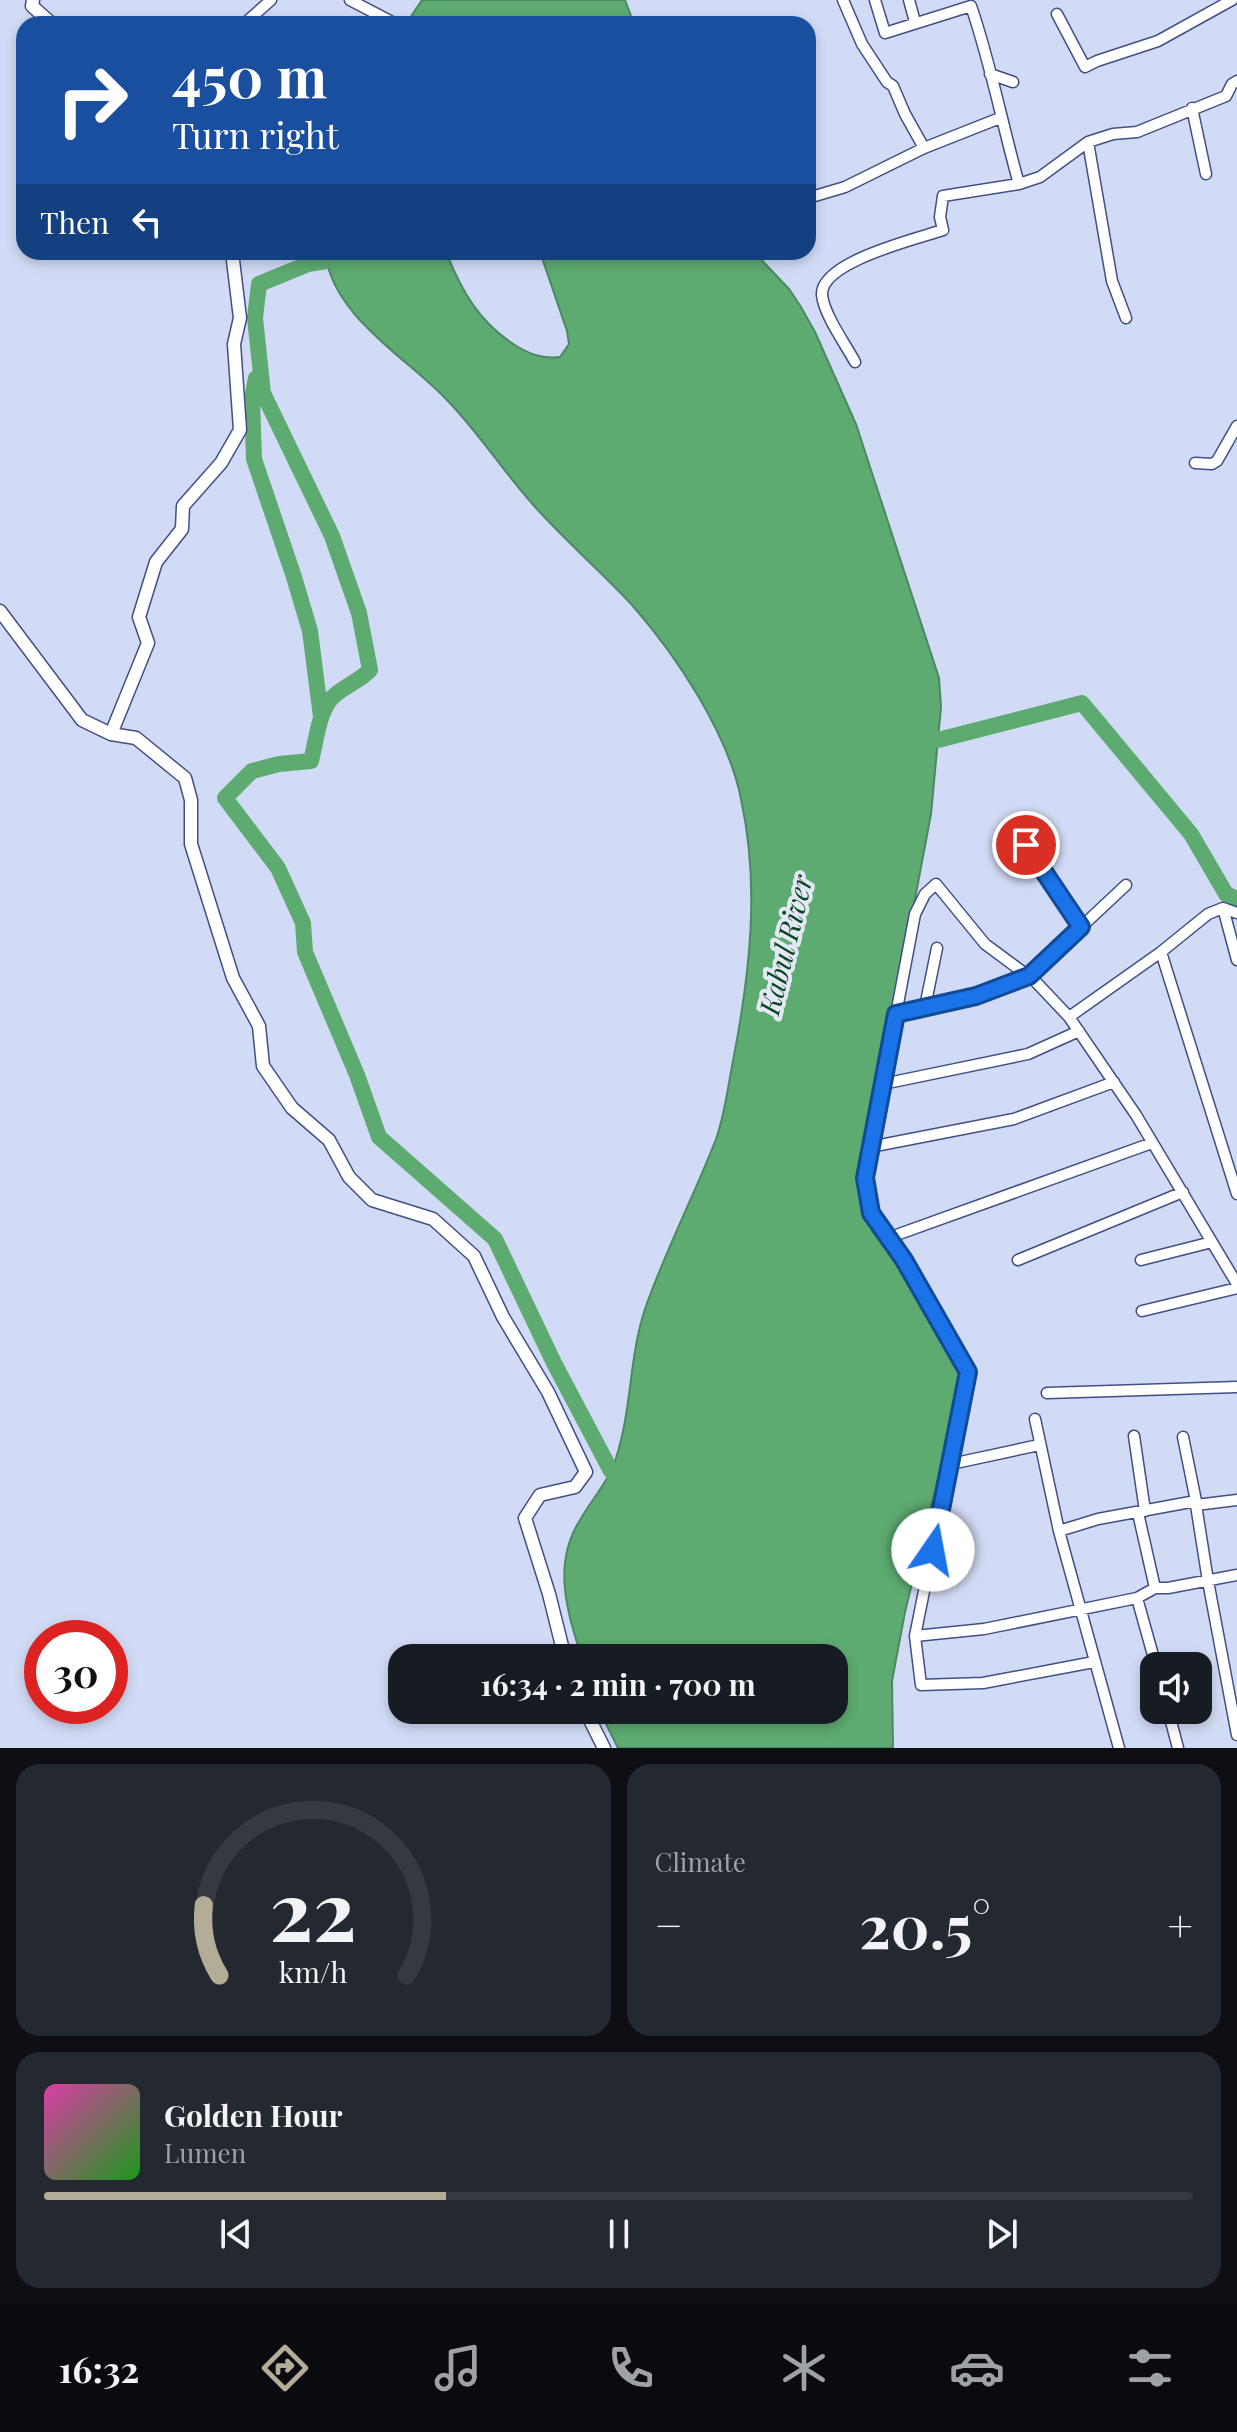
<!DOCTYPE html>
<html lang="en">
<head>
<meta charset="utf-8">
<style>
	body { margin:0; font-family:"Playfair Display",serif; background:#242831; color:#f1f3f6; height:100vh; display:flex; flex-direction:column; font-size:30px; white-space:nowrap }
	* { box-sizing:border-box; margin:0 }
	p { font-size:26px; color:#9ea1a6 }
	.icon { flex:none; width:44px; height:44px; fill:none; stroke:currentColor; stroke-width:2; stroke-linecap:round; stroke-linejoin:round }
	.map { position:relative; height:1748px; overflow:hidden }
	.drawer { display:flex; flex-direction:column; gap:16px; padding:16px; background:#0d0f14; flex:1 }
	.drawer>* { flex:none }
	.hud { position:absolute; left:16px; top:16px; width:800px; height:244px; border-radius:24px; box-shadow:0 4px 12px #0003; background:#1a4fa0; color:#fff; overflow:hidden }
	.buttons { position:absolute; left:1140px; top:1652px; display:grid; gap:16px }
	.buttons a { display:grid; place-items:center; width:72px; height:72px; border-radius:16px; background:#171b24; box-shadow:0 4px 12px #0003; font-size:40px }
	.speed { position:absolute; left:24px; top:1620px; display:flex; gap:16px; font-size:40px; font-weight:700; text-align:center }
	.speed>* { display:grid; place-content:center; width:104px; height:104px; border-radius:50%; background:#171b24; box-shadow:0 4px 12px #0003; line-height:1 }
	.speed .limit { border:12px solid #d22; background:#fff; color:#111 }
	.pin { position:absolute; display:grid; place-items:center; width:68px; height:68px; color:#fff; margin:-34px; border:4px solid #fff; border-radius:50%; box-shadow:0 2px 8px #0007 }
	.me { position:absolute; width:88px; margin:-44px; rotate:12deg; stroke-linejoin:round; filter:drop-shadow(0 0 6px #0008) }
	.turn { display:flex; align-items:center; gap:28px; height:168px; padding:0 24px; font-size:36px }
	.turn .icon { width:104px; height:104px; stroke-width:2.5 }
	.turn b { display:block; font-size:56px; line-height:68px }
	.then { display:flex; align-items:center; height:76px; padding:0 24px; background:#0003; gap:16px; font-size:30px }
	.big { font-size:60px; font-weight:700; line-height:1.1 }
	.drawer .tile { flex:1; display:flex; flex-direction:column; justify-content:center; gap:12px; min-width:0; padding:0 28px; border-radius:24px; background:#242831 }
	.drawer .dial { align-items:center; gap:0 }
	.dial svg { height:208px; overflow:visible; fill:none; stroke:#363941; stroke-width:7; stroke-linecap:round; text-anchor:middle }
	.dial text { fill:#f1f3f6; stroke:none }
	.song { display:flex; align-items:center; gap:24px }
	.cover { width:96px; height:96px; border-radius:12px; background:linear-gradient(135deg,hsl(320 70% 55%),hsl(120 70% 35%)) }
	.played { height:8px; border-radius:4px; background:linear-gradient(90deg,#b3ad98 35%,#363941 35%) }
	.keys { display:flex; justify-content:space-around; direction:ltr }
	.heat { display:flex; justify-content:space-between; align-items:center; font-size:44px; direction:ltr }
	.drawer .tiles { flex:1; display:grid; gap:16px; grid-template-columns:1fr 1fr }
	.tile:last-child { grid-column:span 2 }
	.trip { position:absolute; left:388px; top:1644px; width:460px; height:80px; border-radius:24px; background:#171b24; box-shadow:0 4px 12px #0003; font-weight:700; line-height:80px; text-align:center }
	.tabs { display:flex; height:128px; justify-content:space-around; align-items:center; background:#090b0e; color:#9ea1a6 }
	.tabs .icon { width:56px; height:56px }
	.tabs .active { color:#b3ad98 }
	.tabs b { font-size:36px; color:#f1f3f6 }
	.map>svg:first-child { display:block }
</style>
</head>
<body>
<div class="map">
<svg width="1237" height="1748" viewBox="0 0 1237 1748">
	<rect width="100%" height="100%" fill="#d2dbf5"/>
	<!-- water -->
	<path fill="#5dab71" stroke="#4e8766" stroke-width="2" d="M 422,0 L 625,0 L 634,24 L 406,24 Z
		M 325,252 L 446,252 C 462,292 480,324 518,347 C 532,355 544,359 560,357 L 569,344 L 567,331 L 540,252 L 754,252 L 789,289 L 801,307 L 815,332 L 856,424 L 939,678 L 941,707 L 931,814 L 884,1063 L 863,1152 L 860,1192 L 872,1223 L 902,1266 L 965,1375 L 964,1387 L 934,1494 L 905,1612 L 892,1681 L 893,1748 L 618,1748 L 599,1710 L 834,1710 L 834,1658 L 582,1658 C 567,1612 552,1564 580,1520 C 592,1499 609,1481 616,1458 C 632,1409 629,1357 645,1309 C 665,1251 694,1196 716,1139 C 725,1114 728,1086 733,1061 C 750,973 760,886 741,799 C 728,733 676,655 632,605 C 601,572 567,542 536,508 C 504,473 478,431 444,397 C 404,356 332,315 325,252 Z"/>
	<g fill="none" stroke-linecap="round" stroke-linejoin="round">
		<!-- river -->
		<path stroke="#5dab71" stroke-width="16" d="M 335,252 L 326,261 L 308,264 L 259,284 L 255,318 L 263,393 L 332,536 L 359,613 L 370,670 C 359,682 339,688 330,700 C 318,716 316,742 311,761 L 279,764 L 252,771 L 225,798 L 278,868 L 303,923 L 305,952 L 357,1075 L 379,1137 L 495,1239 L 554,1363 L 611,1471 L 624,1488
			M 256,378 L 252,399 L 254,459 L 294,577 L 310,631 L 321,717
			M 918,731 L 938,740 L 1082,703 L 1191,834 L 1226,894 L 1237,899"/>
		<!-- minor casing -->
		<g stroke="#404f86" stroke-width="13">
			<path id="minor" d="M 350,0 L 392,22
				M 843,0 L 862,44 L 887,82 L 893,86 L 905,114 L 924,148
				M 875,0 L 885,33 L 971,6 C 991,64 1002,124 1019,184
				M 909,0 L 915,22
				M 1057,14 L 1085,67 L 1097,61 L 1158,41 L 1232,0
				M 244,24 L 271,0
				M 990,74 L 1013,82
				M 1192,108 L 1206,174
				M 1088,142 L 1112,281 L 1126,318
				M 808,198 L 845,187 L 924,148 L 1000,118
				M 855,362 C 846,345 824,315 822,295 C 820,262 916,239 943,230 L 940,217 L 943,196 L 1019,184 L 1040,177 L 1088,142 L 1113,134 L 1137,132 L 1226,96 L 1232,84 L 1237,81
				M 1195,463 L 1212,464 L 1217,461 L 1237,426
				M 1017,832 L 1081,927
				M 1223,908 L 1237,960
				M 1161,952 L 1237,1194
				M 925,1007 L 937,948
				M 896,1014 L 976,996 L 1029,976 L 1126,885
				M 1069,1017 L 1161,952 L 1208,914 L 1223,908 L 1237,913
				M 883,1084 L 1028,1054 L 1079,1031
				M 870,1147 L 1014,1119 L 1114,1082
				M 888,1238 L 1152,1143
				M 1018,1260 L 1183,1192
				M 1141,1260 L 1212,1242
				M 1142,1311 L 1237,1288
				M 1047,1393 L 1237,1387
				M 1035,1419 L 1059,1531 L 1119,1748
				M 1134,1436 L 1145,1511
				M 1183,1437 L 1196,1501
				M 951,1464 L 1039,1445
				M 1196,1505 L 1208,1581 L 1237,1735
				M 1138,1513 L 1155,1588
				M 1059,1531 L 1098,1519 L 1196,1501 L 1196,1505 L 1237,1500
				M 1137,1598 L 1156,1666
				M 915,1636 L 984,1629 L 1137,1598 L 1155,1588 L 1168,1588 L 1237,1575
				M 1094,1662 L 983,1683 L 921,1685 L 915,1636 L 968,1372 L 904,1260 L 871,1213 L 865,1178 L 915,914 L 925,894 L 936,884 L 985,944 L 1035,981 L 1069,1017 L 1136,1115 L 1237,1284
				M 1168,1710 L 1178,1748"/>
		</g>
		<!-- tertiary casing -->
		<g stroke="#404f86" stroke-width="15">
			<path id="tertiary" d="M 33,0 L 32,6 L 52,24
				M 0,611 L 82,720 L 111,734 L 136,738 L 185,778 L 191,800 L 191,844 L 233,978 L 259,1026 L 263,1066 L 292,1108 L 329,1140 L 349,1177 L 372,1200 L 433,1219 L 474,1256 L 503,1317 L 548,1392 L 586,1472 L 575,1487 L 540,1495 L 525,1518 L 549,1594 L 565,1658
				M 111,734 L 148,643 L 139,617 L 156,562 L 182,529 L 183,506 L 221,463 L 240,430 L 234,344 L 240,318 L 232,252
				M 585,1710 L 604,1748"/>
		</g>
		<!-- minor -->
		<use href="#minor" stroke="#fff" stroke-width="10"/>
		<!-- tertiary -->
		<use href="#tertiary" stroke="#fff" stroke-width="12"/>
	</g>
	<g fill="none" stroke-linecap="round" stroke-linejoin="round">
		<!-- route casing -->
		<g stroke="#114b97" stroke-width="20">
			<path id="route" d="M 933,1550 L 968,1372 L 904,1260 L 871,1213 L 865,1178 L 896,1014 L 976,996 L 1029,976 L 1081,927 L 1026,845"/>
		</g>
		<!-- route -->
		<use href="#route" stroke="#1a73e8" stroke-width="14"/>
	</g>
	<g text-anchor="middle" stroke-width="8" stroke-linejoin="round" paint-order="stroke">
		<!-- water labels -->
		<g font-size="28" font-style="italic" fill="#084520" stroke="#e4e8f5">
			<text transform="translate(786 945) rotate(-76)" y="10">Kabul River</text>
		</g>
	</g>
</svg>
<div class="buttons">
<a><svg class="icon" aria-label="sound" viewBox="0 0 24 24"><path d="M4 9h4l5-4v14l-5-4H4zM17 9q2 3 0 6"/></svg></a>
</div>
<div class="speed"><div class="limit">30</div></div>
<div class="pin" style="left:1026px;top:845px;background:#d93025"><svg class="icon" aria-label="arrive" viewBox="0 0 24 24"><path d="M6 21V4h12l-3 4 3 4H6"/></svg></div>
<svg class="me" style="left:933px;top:1550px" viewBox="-20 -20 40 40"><circle r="19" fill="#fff"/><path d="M0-13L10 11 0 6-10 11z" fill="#1a73e8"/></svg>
<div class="trip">16:34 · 2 min · 700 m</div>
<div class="hud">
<div class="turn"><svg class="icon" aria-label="right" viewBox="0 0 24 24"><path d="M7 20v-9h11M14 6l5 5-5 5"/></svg><div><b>450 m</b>Turn right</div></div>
<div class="then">Then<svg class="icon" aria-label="left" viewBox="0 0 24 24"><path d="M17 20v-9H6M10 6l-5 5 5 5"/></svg></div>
</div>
</div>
<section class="drawer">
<div class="tiles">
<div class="tile dial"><svg viewBox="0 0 100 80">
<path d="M14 69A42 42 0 1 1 86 69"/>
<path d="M14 69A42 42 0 0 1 8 42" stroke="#b3ad98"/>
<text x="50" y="56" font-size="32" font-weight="700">22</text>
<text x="50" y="72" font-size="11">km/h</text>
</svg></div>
<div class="tile"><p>Climate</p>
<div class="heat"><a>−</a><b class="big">20.5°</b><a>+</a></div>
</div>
<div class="tile">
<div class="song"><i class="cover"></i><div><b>Golden Hour</b><p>Lumen</p></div></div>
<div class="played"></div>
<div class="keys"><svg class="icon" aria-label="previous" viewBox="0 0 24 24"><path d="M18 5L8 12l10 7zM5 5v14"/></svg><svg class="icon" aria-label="pause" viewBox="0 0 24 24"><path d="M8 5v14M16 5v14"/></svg><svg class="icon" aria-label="next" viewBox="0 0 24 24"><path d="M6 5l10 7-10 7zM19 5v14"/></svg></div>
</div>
</div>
</section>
<nav class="tabs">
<b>16:32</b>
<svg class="icon active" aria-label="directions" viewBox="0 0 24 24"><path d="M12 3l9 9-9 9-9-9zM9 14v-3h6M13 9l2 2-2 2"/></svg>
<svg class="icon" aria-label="music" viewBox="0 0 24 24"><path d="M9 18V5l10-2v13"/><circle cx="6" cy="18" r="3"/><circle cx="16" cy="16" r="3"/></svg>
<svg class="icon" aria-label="phone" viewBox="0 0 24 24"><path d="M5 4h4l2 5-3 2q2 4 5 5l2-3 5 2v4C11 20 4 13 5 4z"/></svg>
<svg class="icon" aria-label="climate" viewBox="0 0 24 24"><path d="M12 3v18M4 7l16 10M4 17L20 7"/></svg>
<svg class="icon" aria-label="car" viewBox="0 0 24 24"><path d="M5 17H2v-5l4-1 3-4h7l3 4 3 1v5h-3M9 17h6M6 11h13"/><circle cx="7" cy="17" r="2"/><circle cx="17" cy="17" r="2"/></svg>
<svg class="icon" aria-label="filters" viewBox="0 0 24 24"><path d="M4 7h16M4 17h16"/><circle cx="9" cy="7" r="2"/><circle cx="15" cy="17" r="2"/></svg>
</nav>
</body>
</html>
